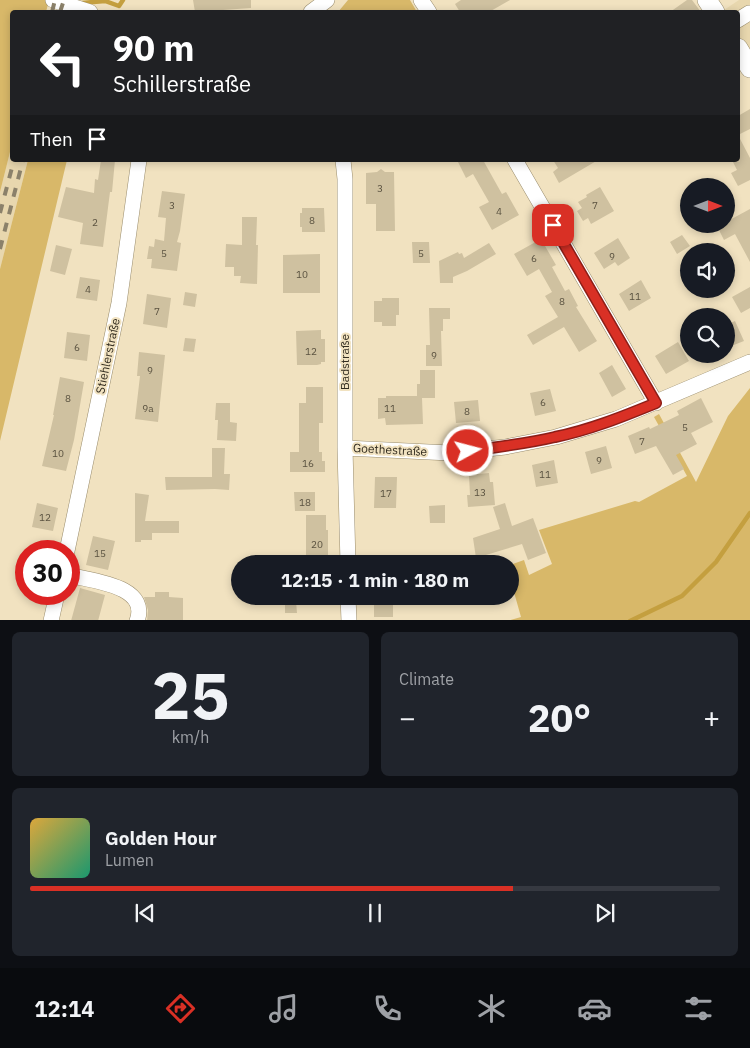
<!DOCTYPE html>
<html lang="en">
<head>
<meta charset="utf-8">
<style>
	body { margin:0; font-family:"IBM Plex Sans",sans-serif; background:#20242c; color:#f1f3f6; height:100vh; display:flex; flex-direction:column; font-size:19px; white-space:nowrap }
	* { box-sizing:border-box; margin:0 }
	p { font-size:16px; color:#9ea1a6 }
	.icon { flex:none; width:28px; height:28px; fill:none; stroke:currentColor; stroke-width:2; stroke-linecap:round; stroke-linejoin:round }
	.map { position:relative; height:620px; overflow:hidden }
	.panel { display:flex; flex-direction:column; gap:12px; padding:12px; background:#0d0f14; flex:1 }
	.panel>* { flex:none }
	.banner { position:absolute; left:10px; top:10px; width:730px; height:152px; border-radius:5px; box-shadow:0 2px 8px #0003; background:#202124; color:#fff; overflow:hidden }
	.needle { width:32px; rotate:90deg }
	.tools { position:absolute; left:680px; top:178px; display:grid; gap:10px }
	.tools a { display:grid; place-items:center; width:55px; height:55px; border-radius:50%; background:#171b24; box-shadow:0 2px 8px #0003; font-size:25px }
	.speed { position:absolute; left:15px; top:540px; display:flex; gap:10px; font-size:25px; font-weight:700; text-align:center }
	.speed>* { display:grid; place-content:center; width:65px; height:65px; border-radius:50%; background:#171b24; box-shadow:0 2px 8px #0003; line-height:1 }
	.speed .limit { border:8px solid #d22; background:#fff; color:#111 }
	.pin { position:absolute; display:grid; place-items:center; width:42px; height:42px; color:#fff; margin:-21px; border-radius:10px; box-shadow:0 2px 8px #0006 }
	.me { position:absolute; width:55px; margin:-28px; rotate:83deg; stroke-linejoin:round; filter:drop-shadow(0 0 4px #0008) }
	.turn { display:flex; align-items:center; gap:18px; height:105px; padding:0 20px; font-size:22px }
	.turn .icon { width:65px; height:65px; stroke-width:2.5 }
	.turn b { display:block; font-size:35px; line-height:42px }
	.then { display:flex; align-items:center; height:48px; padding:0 20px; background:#0003; gap:10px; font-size:19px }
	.big { font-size:38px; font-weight:700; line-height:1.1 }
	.panel .widget { flex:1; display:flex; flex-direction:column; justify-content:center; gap:8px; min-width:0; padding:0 18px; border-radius:8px; background:#20242c }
	.panel .dial { align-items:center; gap:0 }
	.dial b { font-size:65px; line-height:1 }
	.song { display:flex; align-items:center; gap:15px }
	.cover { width:60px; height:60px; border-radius:8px; background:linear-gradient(135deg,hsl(40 70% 55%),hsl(160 70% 35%)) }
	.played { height:5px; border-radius:2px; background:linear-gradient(90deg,#d93025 70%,#363941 70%) }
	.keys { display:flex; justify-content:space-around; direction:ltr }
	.heat { display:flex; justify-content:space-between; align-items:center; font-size:28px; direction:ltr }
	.panel .tiles { flex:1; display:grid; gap:12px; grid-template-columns:1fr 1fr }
	.widget:last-child { grid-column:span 2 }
	.trip { position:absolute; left:231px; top:555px; width:288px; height:50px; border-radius:25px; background:#171b24; box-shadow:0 2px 8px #0003; font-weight:700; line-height:50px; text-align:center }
	.tabs { display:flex; height:80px; justify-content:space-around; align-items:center; background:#090b0e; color:#9ea1a6 }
	.tabs .icon { width:35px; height:35px }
	.tabs .selected { color:#d93025 }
	.tabs b { font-size:22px; color:#f1f3f6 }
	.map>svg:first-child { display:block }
</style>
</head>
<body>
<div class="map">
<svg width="750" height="621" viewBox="0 0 750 621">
	<rect width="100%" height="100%" fill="#f1e2c0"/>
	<!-- built -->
	<path fill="#e8d7ae" d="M 739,0 L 750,0 L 750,56 L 738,37 L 738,12 L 721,12 Z
		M 12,144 L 12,160 L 28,160 L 0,269 L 0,192 Z"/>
	<!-- green -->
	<path fill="#d8b869" d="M 0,0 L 49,0 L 46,12 L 12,12 L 12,144 L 0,192 Z
		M 348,0 L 410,0 L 417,12 L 338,12 Z
		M 28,160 L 67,160 L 0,441 L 0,269 Z
		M 750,388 L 750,620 L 507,621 L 521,617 L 510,578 L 510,565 L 524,560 L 529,575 L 552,564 L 539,530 L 635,501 L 639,502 L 687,476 L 654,417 L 659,414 L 696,482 L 728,416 Z"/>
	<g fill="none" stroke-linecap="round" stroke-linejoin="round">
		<!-- stream -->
		<path stroke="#c49f3f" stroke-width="4.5" d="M 82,3 L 105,1 L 119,6 L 123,0
			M 630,621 L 682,596 L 716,562 L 750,513"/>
	</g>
	<!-- building -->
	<path fill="#cfc1a0" d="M 193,0 L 251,0 L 251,8 L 195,12 Z
		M 461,0 L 510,0 L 489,12 L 460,12 L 455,4 Z
		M 687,0 L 692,0 L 701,12 L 670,12 Z
		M 750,109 L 750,129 L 738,135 L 750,158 L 750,180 L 738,186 L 731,173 L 737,170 L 732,160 L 738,160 L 738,116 Z
		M 101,160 L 115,160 L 112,192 L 110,192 L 103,247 L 80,244 L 83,223 L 58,217 L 66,187 L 94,193 L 95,179 L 98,180 Z
		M 457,160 L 483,160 L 502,194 L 506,192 L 519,215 L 492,230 L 479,207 L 489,202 L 473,174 L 466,178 Z
		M 553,160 L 598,160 L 559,183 L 553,172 L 558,168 Z
		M 381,169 L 385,172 L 394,172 L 395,231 L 376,231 L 376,204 L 366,204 L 366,173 L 377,172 Z
		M 600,187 L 614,211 L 591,224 L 588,218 L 583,221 L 577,211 L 582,208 L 578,202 L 587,197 L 586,195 Z
		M 162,191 L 185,194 L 180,231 L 177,242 L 181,243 L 177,271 L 151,268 L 152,259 L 147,259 L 149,246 L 154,247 L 155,239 L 164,241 L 166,218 L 158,217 Z
		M 302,208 L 324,208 L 325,232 L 302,232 L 302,227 L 300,227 L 300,213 L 302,213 Z
		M 750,209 L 750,262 L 735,234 L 724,240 L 717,226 L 722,224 L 726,224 L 726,222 Z
		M 242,217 L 257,217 L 256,245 L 258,245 L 257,284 L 240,283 L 241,276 L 234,276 L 234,267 L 225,267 L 226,244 L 242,245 Z
		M 682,235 L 690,246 L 677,254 L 670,242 Z
		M 618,238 L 630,258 L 618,266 L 615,262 L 604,269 L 594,253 Z
		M 541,239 L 556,265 L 552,267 L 565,291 L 569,289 L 578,306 L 576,307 L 597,341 L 579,352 L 564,327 L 533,345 L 527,335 L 558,317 L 545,296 L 552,292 L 539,269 L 527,276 L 514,254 Z
		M 412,242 L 429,242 L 430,263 L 413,263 Z
		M 489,243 L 496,254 L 467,271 L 453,277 L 453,283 L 440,283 L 439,261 L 458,252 L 459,254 L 462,253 L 464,258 Z
		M 56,245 L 72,249 L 65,275 L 50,271 Z
		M 320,254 L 320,293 L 283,293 L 283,255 Z
		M 80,277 L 100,280 L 97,301 L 76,298 Z
		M 641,280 L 651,298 L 629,311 L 619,294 Z
		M 750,287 L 750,308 L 741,313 L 732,297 Z
		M 185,292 L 197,294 L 195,307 L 183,305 Z
		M 147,294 L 171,298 L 167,328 L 143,324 Z
		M 382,298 L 399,298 L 399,315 L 396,315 L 396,326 L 382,326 L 382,322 L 374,322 L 374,301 L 382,301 Z
		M 429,308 L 450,308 L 450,319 L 443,319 L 443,331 L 441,331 L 442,366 L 426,366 L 426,345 L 430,345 Z
		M 735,321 L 744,341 L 726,348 L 726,325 Z
		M 321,330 L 321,339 L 325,339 L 325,362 L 321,362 L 321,364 L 317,365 L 297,365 L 296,331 Z
		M 67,332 L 90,335 L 87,361 L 64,358 Z
		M 185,338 L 196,339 L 194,352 L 183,351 Z
		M 678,342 L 689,361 L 666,374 L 655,356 Z
		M 139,352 L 165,355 L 158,422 L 135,419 L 140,376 L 137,376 Z
		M 612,365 L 626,389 L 612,397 L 599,373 Z
		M 420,370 L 435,370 L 435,398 L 422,398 L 423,424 L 386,425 L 385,418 L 378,419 L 378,398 L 386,398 L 386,396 L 417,396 L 417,384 L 420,384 Z
		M 60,377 L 84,382 L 74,440 L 66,471 L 42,466 L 54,415 L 53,415 Z
		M 306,387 L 323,387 L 323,423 L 319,423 L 319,452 L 322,452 L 322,461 L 325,461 L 325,472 L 290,472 L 290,452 L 299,452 L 299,403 L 306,403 Z
		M 550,389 L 556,411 L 535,416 L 530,393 Z
		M 701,398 L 713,422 L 691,433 L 697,444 L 676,455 L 684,469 L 673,475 L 656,446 L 635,454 L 628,436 L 649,427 L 650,429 L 679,415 L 677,411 Z
		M 478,400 L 480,421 L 456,423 L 454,402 Z
		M 216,403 L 230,403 L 230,422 L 237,423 L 236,441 L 217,440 L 218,420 L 215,420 Z
		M 606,446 L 612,468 L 591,474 L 585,452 Z
		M 212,448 L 225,448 L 224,474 L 230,474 L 229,490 L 215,489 L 166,490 L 165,477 L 212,477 Z
		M 554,460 L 558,483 L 536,487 L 532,465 Z
		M 489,473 L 490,482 L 493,482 L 495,505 L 468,507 L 467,495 L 470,495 L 469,475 Z
		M 375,477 L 397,477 L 396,508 L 374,508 Z
		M 294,492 L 315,492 L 315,511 L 295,511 Z
		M 135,493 L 149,495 L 145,521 L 179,521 L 179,533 L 152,533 L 152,540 L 141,540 L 141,542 L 135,542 Z
		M 37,503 L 58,508 L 53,531 L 32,527 Z
		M 505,503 L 512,526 L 533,518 L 546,553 L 528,560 L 522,544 L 476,558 L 473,538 L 500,529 L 493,507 Z
		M 445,505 L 445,523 L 430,523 L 429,506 Z
		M 306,515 L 326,515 L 326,530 L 328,530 L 328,558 L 306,558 Z
		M 93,536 L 115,541 L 108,570 L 86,565 Z
		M 80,588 L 105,595 L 98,621 L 71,621 Z
		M 155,592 L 169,592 L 169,597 L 183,598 L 183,621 L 147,621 L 148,610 L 144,597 L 155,597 Z
		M 374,596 L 393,596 L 393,617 L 374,617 Z
		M 285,601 L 296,601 L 297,613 L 285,613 Z"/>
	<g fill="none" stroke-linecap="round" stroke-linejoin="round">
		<!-- minor casing -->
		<g stroke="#998c6c" stroke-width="16">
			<path id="minor" d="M 53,0 L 90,12
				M 421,0 L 429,12
				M 311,12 L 327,0
				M 738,20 L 749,13
				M 343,160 L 345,179 L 345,448 L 348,564
				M 515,160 L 656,403
				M 345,448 L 450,453 L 505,447 L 556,437 L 616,419 L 750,362
				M 67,551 L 119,303 L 139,160
				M 69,575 C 91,581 150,585 137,621
				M 348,596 L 349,621
				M 51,621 L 57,594"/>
		</g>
		<!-- major casing -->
		<g stroke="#998c6c" stroke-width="20">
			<path id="major" d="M 707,0 L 715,12
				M 738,48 L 750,68"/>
		</g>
		<!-- minor -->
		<use href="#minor" stroke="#fff" stroke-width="15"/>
		<!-- major -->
		<use href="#major" stroke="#fff" stroke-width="19"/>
		<!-- rail -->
		<path stroke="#8b816a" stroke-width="4" stroke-dasharray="9 9" stroke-linecap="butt" d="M 52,12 L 55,0
			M 60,12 L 64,0
			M 0,213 L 14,160
			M 0,249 L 23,160"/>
	</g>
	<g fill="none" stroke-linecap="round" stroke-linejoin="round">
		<!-- route casing -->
		<g stroke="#8d1f18" stroke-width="12">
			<path id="route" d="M 468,451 C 497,447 526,444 555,437 C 590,430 624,416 656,403 L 553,225"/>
		</g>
		<!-- route -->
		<use href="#route" stroke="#d93025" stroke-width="9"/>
	</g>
	<g text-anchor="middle" stroke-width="4" stroke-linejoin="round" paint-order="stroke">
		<!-- number labels -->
		<g font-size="10" fill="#5a5240">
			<text x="380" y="192">3</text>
			<text x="172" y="209">3</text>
			<text x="595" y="209">7</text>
			<text x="499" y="215">4</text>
			<text x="312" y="224">8</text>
			<text x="95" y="226">2</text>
			<text x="164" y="257">5</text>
			<text x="421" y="257">5</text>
			<text x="612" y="260">9</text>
			<text x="534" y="262">6</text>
			<text x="302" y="278">10</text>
			<text x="88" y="293">4</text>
			<text x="635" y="300">11</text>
			<text x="562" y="305">8</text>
			<text x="157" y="315">7</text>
			<text x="77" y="351">6</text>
			<text x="311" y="355">12</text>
			<text x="434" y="359">9</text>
			<text x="150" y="374">9</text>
			<text x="68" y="402">8</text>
			<text x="543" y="406">6</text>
			<text x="148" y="412">9a</text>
			<text x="390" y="412">11</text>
			<text x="467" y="415">8</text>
			<text x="685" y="431">5</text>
			<text x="642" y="445">7</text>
			<text x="58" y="457">10</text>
			<text x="599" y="464">9</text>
			<text x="308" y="467">16</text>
			<text x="545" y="478">11</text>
			<text x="480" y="496">13</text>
			<text x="386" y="497">17</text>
			<text x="305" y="506">18</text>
			<text x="45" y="521">12</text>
			<text x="317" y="548">20</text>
			<text x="100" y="557">15</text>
		</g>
		<!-- street labels -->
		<g font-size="12" fill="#332d20" stroke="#f1e2c0">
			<text transform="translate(108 356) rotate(-78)" y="4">Stiehlerstraße</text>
			<text transform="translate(345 362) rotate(-90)" y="4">Badstraße</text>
			<text transform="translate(390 450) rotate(3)" y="4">Goethestraße</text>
		</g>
	</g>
</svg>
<div class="tools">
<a><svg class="needle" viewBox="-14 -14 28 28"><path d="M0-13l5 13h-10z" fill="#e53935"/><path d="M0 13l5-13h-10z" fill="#9ea1a6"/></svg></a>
<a><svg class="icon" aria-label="sound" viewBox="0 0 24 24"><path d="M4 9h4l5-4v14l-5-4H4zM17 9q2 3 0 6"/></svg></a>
<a><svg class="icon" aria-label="search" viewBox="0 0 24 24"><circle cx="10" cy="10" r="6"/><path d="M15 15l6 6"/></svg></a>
</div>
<div class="speed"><div class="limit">30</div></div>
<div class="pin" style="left:553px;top:225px;background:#d93025"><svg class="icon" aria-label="arrive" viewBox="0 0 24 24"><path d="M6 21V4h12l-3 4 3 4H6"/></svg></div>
<svg class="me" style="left:468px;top:451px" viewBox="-20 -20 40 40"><circle r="17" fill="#d93025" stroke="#fff" stroke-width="3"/><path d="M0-11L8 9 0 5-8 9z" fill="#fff"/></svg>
<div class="trip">12:15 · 1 min · 180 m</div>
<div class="banner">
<div class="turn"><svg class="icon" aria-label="left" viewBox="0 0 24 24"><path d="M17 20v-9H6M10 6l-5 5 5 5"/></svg><div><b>90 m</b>Schillerstraße</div></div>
<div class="then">Then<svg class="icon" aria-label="arrive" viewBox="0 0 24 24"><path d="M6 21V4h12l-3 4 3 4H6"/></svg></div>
</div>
</div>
<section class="panel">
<div class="tiles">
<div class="widget dial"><b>25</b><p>km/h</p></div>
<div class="widget"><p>Climate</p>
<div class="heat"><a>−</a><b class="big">20°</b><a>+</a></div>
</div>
<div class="widget">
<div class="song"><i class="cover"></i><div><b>Golden Hour</b><p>Lumen</p></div></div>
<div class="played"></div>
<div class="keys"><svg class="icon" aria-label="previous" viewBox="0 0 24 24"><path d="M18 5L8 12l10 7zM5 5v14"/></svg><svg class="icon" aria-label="pause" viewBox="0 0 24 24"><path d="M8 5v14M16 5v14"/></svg><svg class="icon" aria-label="next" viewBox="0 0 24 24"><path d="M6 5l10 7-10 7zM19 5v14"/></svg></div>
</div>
</div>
</section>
<nav class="tabs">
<b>12:14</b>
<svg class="icon selected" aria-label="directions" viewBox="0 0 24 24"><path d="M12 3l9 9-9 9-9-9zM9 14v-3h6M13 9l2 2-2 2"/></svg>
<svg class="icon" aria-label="music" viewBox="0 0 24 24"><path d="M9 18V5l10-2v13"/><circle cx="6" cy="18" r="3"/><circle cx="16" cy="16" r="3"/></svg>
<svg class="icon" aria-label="phone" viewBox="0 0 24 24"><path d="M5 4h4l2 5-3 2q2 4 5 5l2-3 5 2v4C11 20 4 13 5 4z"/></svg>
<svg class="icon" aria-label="climate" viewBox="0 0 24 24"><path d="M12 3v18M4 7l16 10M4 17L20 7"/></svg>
<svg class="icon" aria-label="car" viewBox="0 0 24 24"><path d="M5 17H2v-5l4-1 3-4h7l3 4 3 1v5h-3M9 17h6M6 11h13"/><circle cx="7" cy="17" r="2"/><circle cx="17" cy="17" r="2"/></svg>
<svg class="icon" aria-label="filters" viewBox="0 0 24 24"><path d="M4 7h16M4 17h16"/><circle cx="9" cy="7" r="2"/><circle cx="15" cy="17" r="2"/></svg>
</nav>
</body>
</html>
